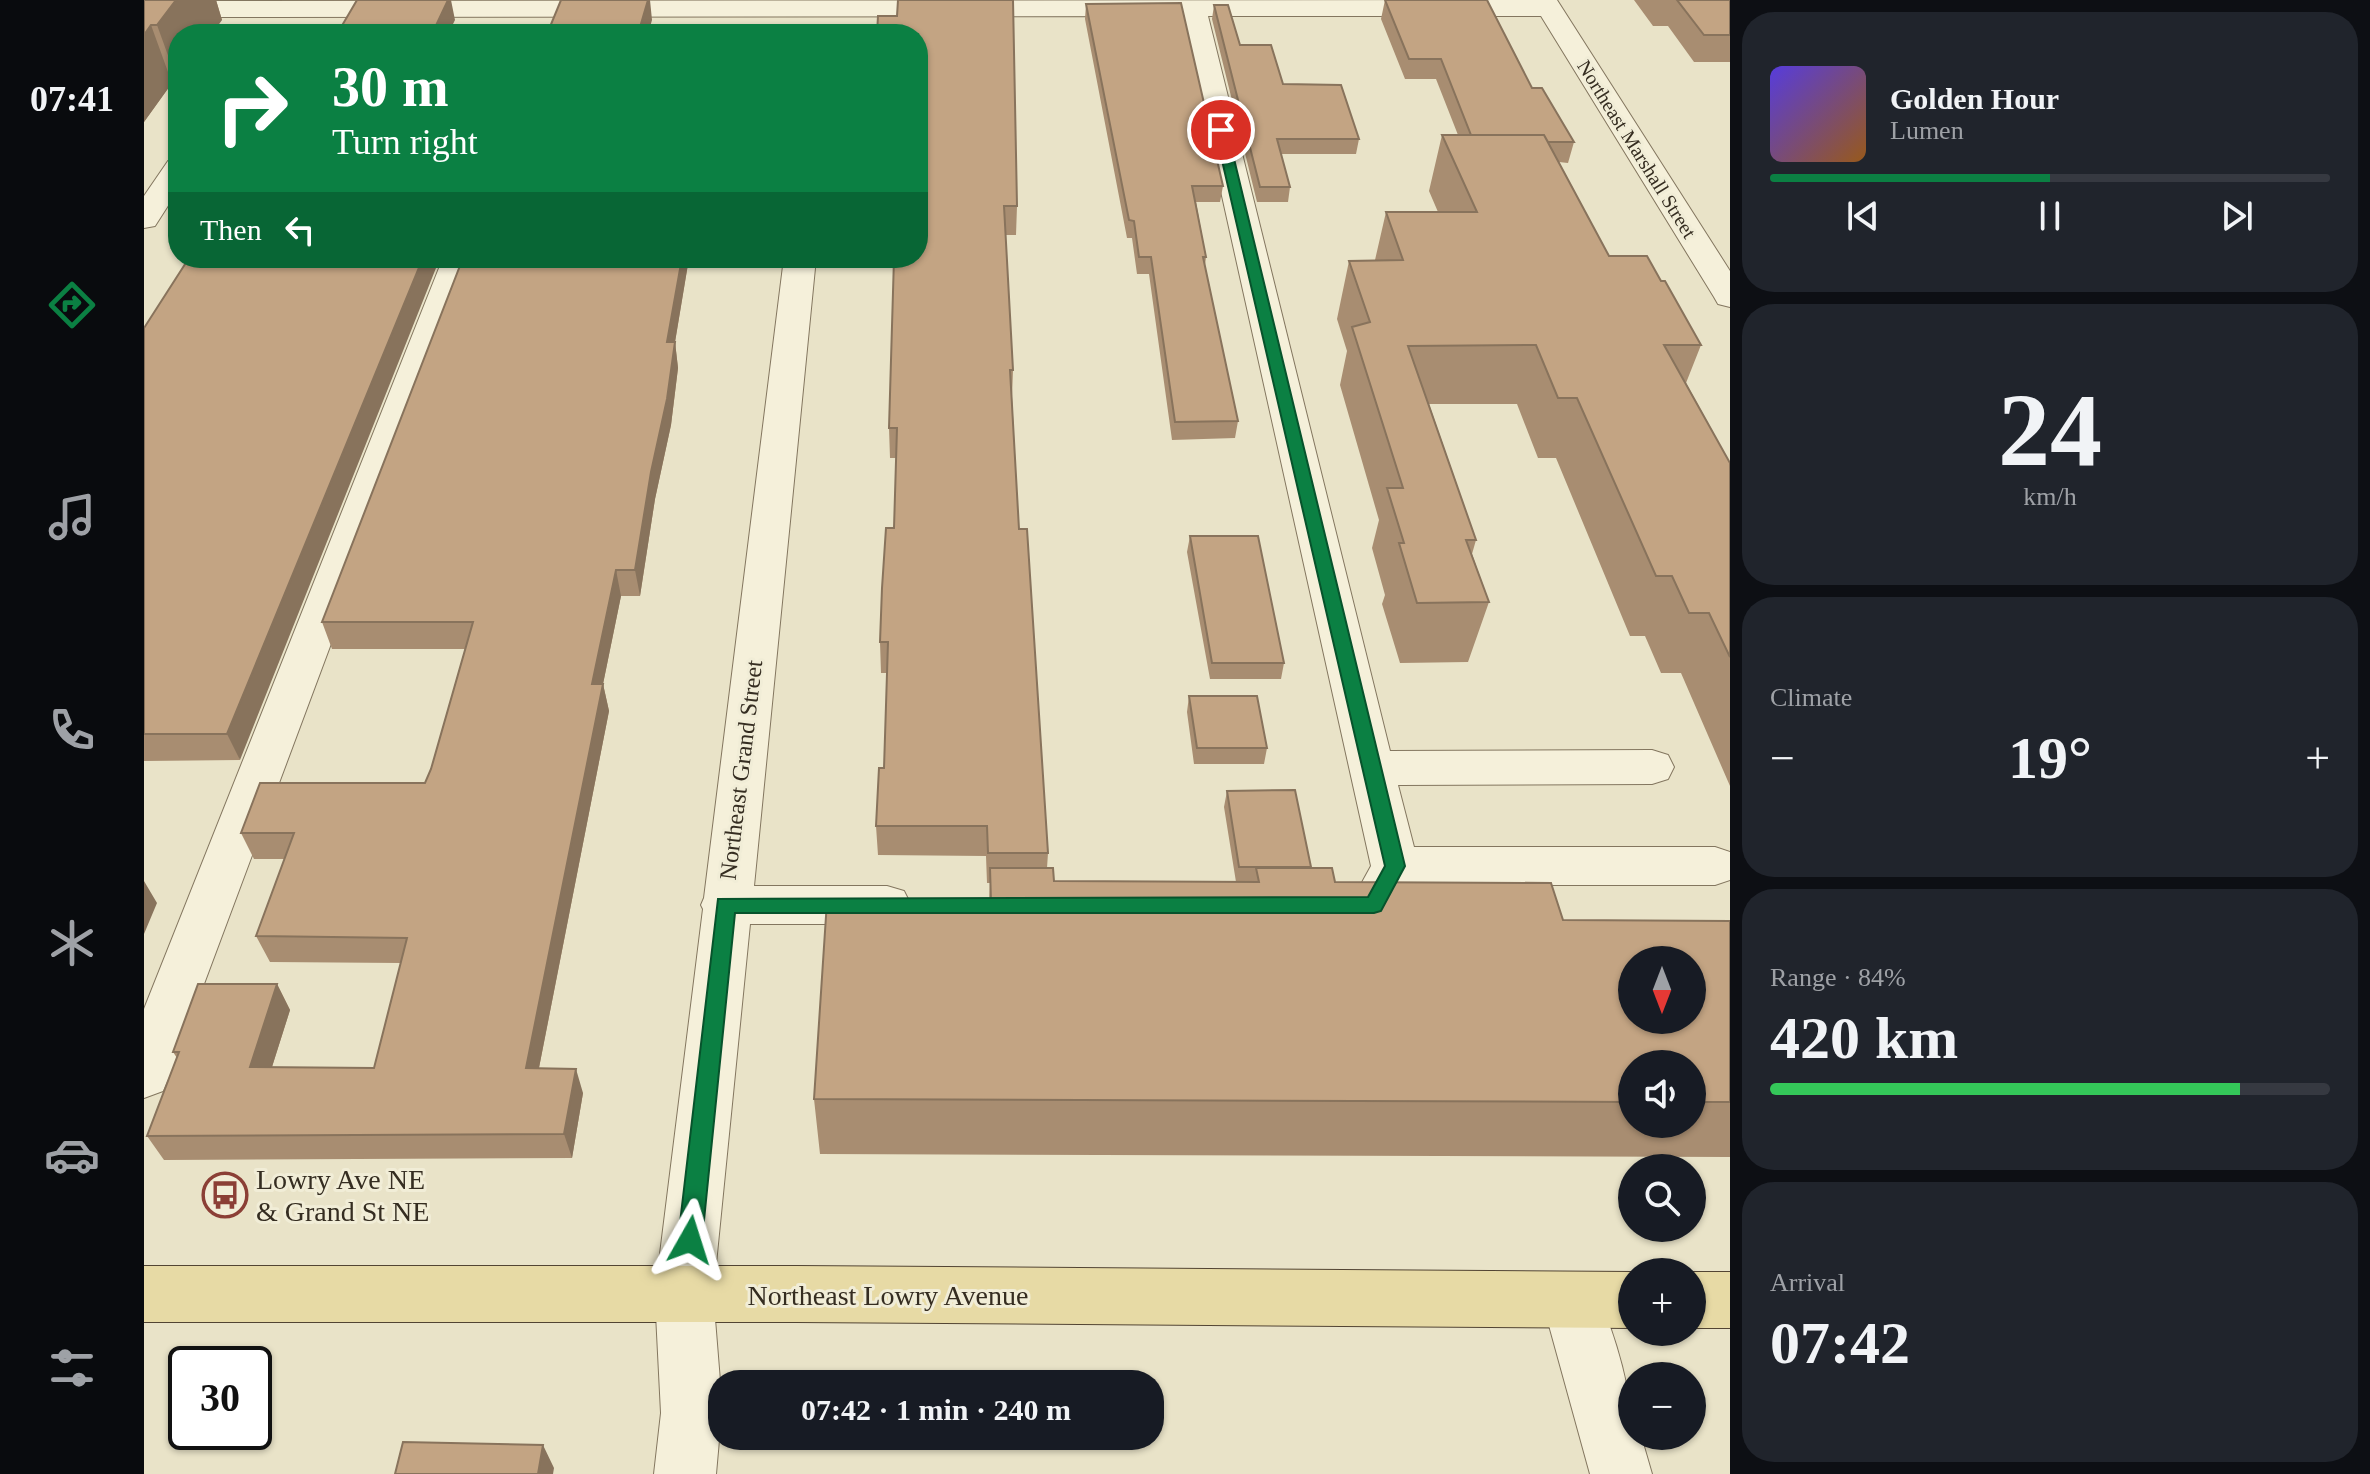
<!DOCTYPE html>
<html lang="en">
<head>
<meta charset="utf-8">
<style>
	body { margin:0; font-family:Georgia,serif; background:#20242c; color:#f1f3f6; height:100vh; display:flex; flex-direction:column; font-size:30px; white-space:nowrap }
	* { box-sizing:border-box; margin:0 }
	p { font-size:26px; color:#9ea1a6 }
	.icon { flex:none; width:44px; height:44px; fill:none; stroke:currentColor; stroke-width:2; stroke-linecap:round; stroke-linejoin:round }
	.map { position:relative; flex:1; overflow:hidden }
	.panel { display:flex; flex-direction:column; gap:12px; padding:12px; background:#0d0f14; width:640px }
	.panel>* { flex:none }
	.banner { position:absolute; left:24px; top:24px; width:760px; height:244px; border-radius:32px; box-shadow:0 2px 6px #0004; background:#0b8043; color:#fff; overflow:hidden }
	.needle { width:52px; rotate:180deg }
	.tools { position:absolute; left:1474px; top:946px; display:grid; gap:16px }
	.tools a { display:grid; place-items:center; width:88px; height:88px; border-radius:50%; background:#171b24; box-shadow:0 2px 6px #0004; font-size:40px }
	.speed { position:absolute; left:24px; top:1346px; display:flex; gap:16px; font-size:40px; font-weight:700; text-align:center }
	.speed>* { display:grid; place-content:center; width:104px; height:104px; border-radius:50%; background:#171b24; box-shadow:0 2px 6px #0004; line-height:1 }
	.speed .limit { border:4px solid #111; border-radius:12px; background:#fff; color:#111 }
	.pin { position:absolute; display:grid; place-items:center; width:68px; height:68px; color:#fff; margin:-34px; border:4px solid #fff; border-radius:50%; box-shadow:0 2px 8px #0007 }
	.me { position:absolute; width:88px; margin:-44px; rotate:6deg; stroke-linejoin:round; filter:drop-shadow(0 0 6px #0008) }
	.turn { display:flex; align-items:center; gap:28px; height:168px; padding:0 32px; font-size:36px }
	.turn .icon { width:104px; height:104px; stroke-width:2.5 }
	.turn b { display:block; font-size:56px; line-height:68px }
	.then { display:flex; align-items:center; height:76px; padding:0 32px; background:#0003; gap:16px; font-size:30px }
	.big { font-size:60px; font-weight:800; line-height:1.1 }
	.panel .card { flex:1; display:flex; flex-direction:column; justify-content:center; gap:12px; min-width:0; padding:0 28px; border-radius:32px; background:#20242c }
	.panel .dial { align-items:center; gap:0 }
	.dial b { font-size:104px; line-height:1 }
	.song { display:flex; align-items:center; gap:24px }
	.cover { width:96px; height:96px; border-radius:12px; background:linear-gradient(135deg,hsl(250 70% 55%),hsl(30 70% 35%)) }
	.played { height:8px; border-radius:4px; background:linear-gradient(90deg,#0b8043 50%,#363941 50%) }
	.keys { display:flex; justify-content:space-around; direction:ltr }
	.heat { display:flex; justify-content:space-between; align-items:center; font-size:44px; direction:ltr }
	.charge { height:12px; border-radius:6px; background:linear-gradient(90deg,#34c759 84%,#363941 0) }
	.trip { position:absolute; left:564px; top:1370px; width:456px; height:80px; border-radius:32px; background:#171b24; box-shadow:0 2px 6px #0004; font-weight:800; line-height:80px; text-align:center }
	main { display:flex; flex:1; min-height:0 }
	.tab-bar { display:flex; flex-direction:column; width:144px; justify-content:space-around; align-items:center; background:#090b0e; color:#9ea1a6 }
	.tab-bar .icon { width:56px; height:56px }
	.tab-bar .current { color:#0b8043 }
	.tab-bar b { font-size:36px; color:#f1f3f6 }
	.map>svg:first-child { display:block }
</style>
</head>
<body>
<main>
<nav class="tab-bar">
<b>07:41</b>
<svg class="icon current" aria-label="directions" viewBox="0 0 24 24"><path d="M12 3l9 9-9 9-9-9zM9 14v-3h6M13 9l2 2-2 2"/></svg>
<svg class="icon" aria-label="music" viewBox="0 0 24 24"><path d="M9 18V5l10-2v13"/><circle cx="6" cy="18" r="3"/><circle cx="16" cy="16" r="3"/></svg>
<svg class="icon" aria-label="phone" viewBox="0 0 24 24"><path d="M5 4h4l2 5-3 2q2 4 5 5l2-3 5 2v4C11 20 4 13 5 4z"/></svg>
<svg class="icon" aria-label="climate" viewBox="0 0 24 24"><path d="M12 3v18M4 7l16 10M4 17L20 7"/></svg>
<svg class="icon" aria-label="car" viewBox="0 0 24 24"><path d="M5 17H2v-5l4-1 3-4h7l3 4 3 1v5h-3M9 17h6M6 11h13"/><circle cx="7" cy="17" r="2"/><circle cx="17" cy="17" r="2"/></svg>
<svg class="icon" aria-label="filters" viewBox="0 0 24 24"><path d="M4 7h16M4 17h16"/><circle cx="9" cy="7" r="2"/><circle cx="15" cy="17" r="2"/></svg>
</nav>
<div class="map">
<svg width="1586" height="1474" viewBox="0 0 1586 1474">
	<rect width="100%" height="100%" fill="#e9e3c8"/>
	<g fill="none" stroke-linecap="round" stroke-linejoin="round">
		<!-- minor casing -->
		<g stroke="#83765f" stroke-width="2">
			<path id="minor" d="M 1413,0 L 1586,271 L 1586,307 L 1574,304 L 1570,297 L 1397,16 L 1064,16 L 1246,751 L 1508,750 L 1524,755 L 1530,767 L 1524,779 L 1508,784 L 1254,785 L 1270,847 L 1571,847 L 1586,852 L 1586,880 L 1571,885 L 1265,885 L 1247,919 C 1224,926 1202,926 1179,919 L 1172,905 L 1179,891 L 1196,886 L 1216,886 L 1227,866 L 1038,16 L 0,17 L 0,1 Z
				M 34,158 L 34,190 L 11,226 L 0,228 L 0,196 L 24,161 Z
				M 299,258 L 331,258 L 26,1075 L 19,1091 L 0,1098 L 0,1009 Z
				M 640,258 L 672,258 L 610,886 L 743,886 L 760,891 L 767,905 L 760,919 L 743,924 L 606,924 L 569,1294 L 578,1406 L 572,1474 L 510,1474 L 517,1413 L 511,1294 L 559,909 L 557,905 L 560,898 Z
				M 1427,1272 L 1448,1280 C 1468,1327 1488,1385 1488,1436 L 1497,1436 L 1508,1474 L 1446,1474 L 1398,1300 L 1406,1280 Z"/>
		</g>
		<!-- major casing -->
		<g stroke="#524433" stroke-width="2">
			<path id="major" d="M 0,1266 L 653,1266 L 1488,1272 L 1488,1328 L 653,1322 L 0,1322 Z
				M 1548,1272 L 1586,1272 L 1586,1328 L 1548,1328 Z"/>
		</g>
		<!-- minor -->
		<use href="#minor" fill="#f5f0da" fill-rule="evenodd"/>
		<!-- major -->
		<use href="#major" fill="#e7daa5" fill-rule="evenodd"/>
	</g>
	<!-- wall -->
	<path fill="#a88d71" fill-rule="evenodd" d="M 0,0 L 72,0 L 78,20 L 34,34 L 34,83 L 28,83 L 0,122 Z
		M 1241,0 L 1388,88 L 1430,142 L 1424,163 L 1415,162 L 1465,256 L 1517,281 L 1557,345 L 1542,383 L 1586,463 L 1586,786 L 1537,673 L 1517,673 L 1501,636 L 1486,636 L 1412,458 L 1394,458 L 1373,404 L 1285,404 L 1332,540 L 1328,554 L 1345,602 L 1324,662 L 1256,663 L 1238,604 L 1241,595 L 1228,548 L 1235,520 L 1196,385 L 1203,351 L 1193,319 L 1205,261 L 1231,260 L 1242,212 L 1294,212 L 1285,191 L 1298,135 L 1314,135 L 1292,79 L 1261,79 L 1237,19 Z
		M 1490,0 L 1586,0 L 1586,62 L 1550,62 L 1524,26 L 1509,26 Z
		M 942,4 L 1079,186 L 1076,202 L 1052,202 L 1062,257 L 1061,265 L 1094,421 L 1091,438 L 1028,440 L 1005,274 L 993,274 L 988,238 L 983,238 L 941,19 Z
		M 1070,5 L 1096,45 L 1139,84 L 1215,139 L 1212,154 L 1137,154 L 1146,187 L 1144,202 L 1113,202 L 1068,19 Z
		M 753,16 L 873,206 L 872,235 L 861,235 L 869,370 L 868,397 L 875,529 L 904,853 L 903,868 L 910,881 L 1092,882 L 1080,807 L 1083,791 L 1167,867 L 1191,882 L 1419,920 L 1586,921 L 1586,1157 L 676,1154 L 670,1099 L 845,902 L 846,883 L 843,883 L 842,856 L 734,855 L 732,826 L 740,768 L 743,673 L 737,673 L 736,642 L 750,528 L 752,458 L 746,458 L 745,428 L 774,258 ZM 1488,1064 L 1548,1064 L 1548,1124 L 1488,1124 Z
		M 319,258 L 545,258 L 531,342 L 534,368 L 527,425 L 511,499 L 496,596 L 477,596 L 459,684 L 465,711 L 395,1068 L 439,1093 L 428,1158 L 20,1160 L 3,1136 L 33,1058 L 29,1052 L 133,984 L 146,1010 L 128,1067 L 230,1068 L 257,963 L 126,962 L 112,936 L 141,859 L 110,859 L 97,833 L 281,783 L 287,769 L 321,649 L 188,649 L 178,622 Z
		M 0,328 L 96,760 L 0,761 Z
		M 1046,536 L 1140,663 L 1137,679 L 1066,679 L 1043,552 Z
		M 1045,696 L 1123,748 L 1120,764 L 1050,764 L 1043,712 Z"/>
	<!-- shaded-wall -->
	<path fill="#88735c" d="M 32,0 L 72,0 L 78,20 L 68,34 L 34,34 L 34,83 L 13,25 Z
		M 304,0 L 307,0 L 311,20 L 304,34 L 288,34 Z
		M 504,0 L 506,0 L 508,20 L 504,34 L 494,34 Z
		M 7,25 L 28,83 L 0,122 L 0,35 Z
		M 279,258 L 296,258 L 96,760 L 83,734 Z
		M 538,258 L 545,258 L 531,342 L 534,368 L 527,425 L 511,499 L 496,596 L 491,570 L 523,342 Z
		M 472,570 L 477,596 L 459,684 L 465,711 L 390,1093 L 382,1068 L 448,684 Z
		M 0,881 L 13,903 L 0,934 Z
		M 133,984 L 146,1010 L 120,1092 L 106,1067 Z
		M 432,1069 L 439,1093 L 428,1158 L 420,1134 Z
		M 399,1445 L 410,1468 L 409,1474 L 394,1474 Z"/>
	<!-- building -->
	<path fill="#c3a483" stroke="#88735c" stroke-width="2" fill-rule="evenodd" d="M 0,0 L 32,0 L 13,25 L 7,25 L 0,35 Z
		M 213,0 L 304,0 L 288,34 L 178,34 L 181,29 L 196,29 Z
		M 417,0 L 504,0 L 494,34 L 403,34 Z
		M 754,0 L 869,0 L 873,206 L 860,206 L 869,370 L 866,370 L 875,529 L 883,529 L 904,853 L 844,853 L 843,826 L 732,826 L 735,768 L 740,768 L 744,642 L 736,642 L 738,588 L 742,528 L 750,528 L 753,428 L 745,428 L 750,258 L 774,258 L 774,34 L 733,34 L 734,16 L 753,16 Z
		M 1241,0 L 1343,0 L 1388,88 L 1398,88 L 1430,142 L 1404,142 L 1400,135 L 1327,135 L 1297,59 L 1265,59 Z
		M 1533,0 L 1586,0 L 1586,35 L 1560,35 Z
		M 1037,3 L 1079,186 L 1048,186 L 1062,257 L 1059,257 L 1094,421 L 1031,422 L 1007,257 L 995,257 L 990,221 L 985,220 L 942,4 Z
		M 1070,5 L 1084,5 L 1096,45 L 1127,45 L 1139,84 L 1197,85 L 1215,139 L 1133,139 L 1146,187 L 1116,187 Z
		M 1298,135 L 1400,135 L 1465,256 L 1503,256 L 1517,281 L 1521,281 L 1557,345 L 1520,345 L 1586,463 L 1586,657 L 1565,613 L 1545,613 L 1528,576 L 1512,576 L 1433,398 L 1414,398 L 1392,345 L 1264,346 L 1332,540 L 1322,540 L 1345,602 L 1273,603 L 1255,543 L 1260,543 L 1243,488 L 1259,488 L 1208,327 L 1226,322 L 1205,261 L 1259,260 L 1242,212 L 1333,212 Z
		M 45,258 L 279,258 L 83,734 L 0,734 L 0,328 Z
		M 319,258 L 538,258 L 523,342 L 531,342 L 523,399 L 507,472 L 491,570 L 472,570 L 448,684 L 459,684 L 382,1068 L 432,1069 L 420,1134 L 3,1136 L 35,1052 L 29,1052 L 54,984 L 133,984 L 106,1067 L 230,1068 L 263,938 L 112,936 L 150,833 L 97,833 L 116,783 L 281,783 L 287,769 L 329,622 L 178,622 Z
		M 1046,536 L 1114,536 L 1140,663 L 1068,663 Z
		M 1045,696 L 1113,696 L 1123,748 L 1053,748 Z
		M 1151,790 L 1167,867 L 1095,867 L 1083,791 Z
		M 846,868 L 909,868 L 910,881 L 1115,882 L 1112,868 L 1188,868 L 1191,882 L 1407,883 L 1419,920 L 1586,921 L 1586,1102 L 1548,1102 L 1548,1064 L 1488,1064 L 1488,1102 L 670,1099 L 683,901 L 847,902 ZM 1488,960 L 1548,960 L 1548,1020 L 1488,1020 Z
		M 259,1442 L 399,1445 L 394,1474 L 251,1474 Z"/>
	<!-- route -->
	<path fill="#0b8043" stroke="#07532c" stroke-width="2" d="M 1077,127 L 1083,130 L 1261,866 L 1237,911 L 1230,913 L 591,913 L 558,1240 L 554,1248 L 546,1251 L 538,1248 L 534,1240 L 574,899 L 1224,897 L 1241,866 L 1071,130 Z"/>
	<!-- icons -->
	<defs>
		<g id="bus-ring" transform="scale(2.3)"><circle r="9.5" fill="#f1edd7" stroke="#8b3f36" stroke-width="1.5"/><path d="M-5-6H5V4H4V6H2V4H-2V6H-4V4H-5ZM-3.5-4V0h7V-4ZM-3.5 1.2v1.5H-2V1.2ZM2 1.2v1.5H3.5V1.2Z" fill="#8b3f36"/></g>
	</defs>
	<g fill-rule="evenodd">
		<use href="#bus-ring" x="81" y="1195"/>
	</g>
	<g text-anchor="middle" stroke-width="6" stroke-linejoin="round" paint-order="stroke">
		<!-- far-street labels -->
		<g font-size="20" fill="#352d21" stroke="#f1edd7">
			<text transform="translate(1493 149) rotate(58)" y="7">Northeast Marshall Street</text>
		</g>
		<!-- street labels -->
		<g font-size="24" fill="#352d21" stroke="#f1edd7">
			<text transform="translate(597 770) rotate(-83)" y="8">Northeast Grand Street</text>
		</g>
		<!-- near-poi labels -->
		<g font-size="28" fill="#352d21" stroke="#f1edd7" text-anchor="start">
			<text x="112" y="1189">Lowry Ave NE<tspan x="112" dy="32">&amp; Grand St NE</tspan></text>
		</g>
		<!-- near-street labels -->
		<g font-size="28" fill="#352d21" stroke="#f1edd7">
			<text x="744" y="1305">Northeast Lowry Avenue</text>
		</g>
	</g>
</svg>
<div class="tools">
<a><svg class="needle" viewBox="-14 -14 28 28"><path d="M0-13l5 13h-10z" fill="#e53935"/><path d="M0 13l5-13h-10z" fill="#9ea1a6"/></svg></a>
<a><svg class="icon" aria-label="sound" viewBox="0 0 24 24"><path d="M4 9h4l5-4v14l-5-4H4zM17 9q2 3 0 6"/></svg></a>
<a><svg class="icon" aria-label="search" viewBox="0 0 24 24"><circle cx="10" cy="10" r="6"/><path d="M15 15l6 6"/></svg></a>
<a>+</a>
<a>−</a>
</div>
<div class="speed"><div class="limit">30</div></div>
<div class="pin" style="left:1077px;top:130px;background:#d93025"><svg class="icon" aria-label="arrive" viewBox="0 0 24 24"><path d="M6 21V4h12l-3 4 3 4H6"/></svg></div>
<svg class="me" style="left:546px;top:1240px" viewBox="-20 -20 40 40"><path d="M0-17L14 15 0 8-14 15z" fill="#0b8043" stroke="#fff" stroke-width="4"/></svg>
<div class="trip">07:42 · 1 min · 240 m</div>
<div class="banner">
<div class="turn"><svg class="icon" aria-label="right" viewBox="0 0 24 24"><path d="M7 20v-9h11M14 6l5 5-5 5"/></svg><div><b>30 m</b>Turn right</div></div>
<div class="then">Then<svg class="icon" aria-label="left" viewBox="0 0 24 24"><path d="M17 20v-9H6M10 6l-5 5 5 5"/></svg></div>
</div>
</div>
<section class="panel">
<div class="card">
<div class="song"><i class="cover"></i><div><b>Golden Hour</b><p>Lumen</p></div></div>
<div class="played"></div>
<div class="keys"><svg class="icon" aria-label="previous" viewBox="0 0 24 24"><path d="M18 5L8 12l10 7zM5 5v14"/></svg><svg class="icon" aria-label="pause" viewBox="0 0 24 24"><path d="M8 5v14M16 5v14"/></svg><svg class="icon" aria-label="next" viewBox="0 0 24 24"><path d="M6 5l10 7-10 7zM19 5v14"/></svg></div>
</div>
<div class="card dial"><b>24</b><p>km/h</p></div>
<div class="card"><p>Climate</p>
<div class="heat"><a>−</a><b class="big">19°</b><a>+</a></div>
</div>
<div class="card"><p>Range · 84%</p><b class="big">420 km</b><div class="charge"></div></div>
<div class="card"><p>Arrival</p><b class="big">07:42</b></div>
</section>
</main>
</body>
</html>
